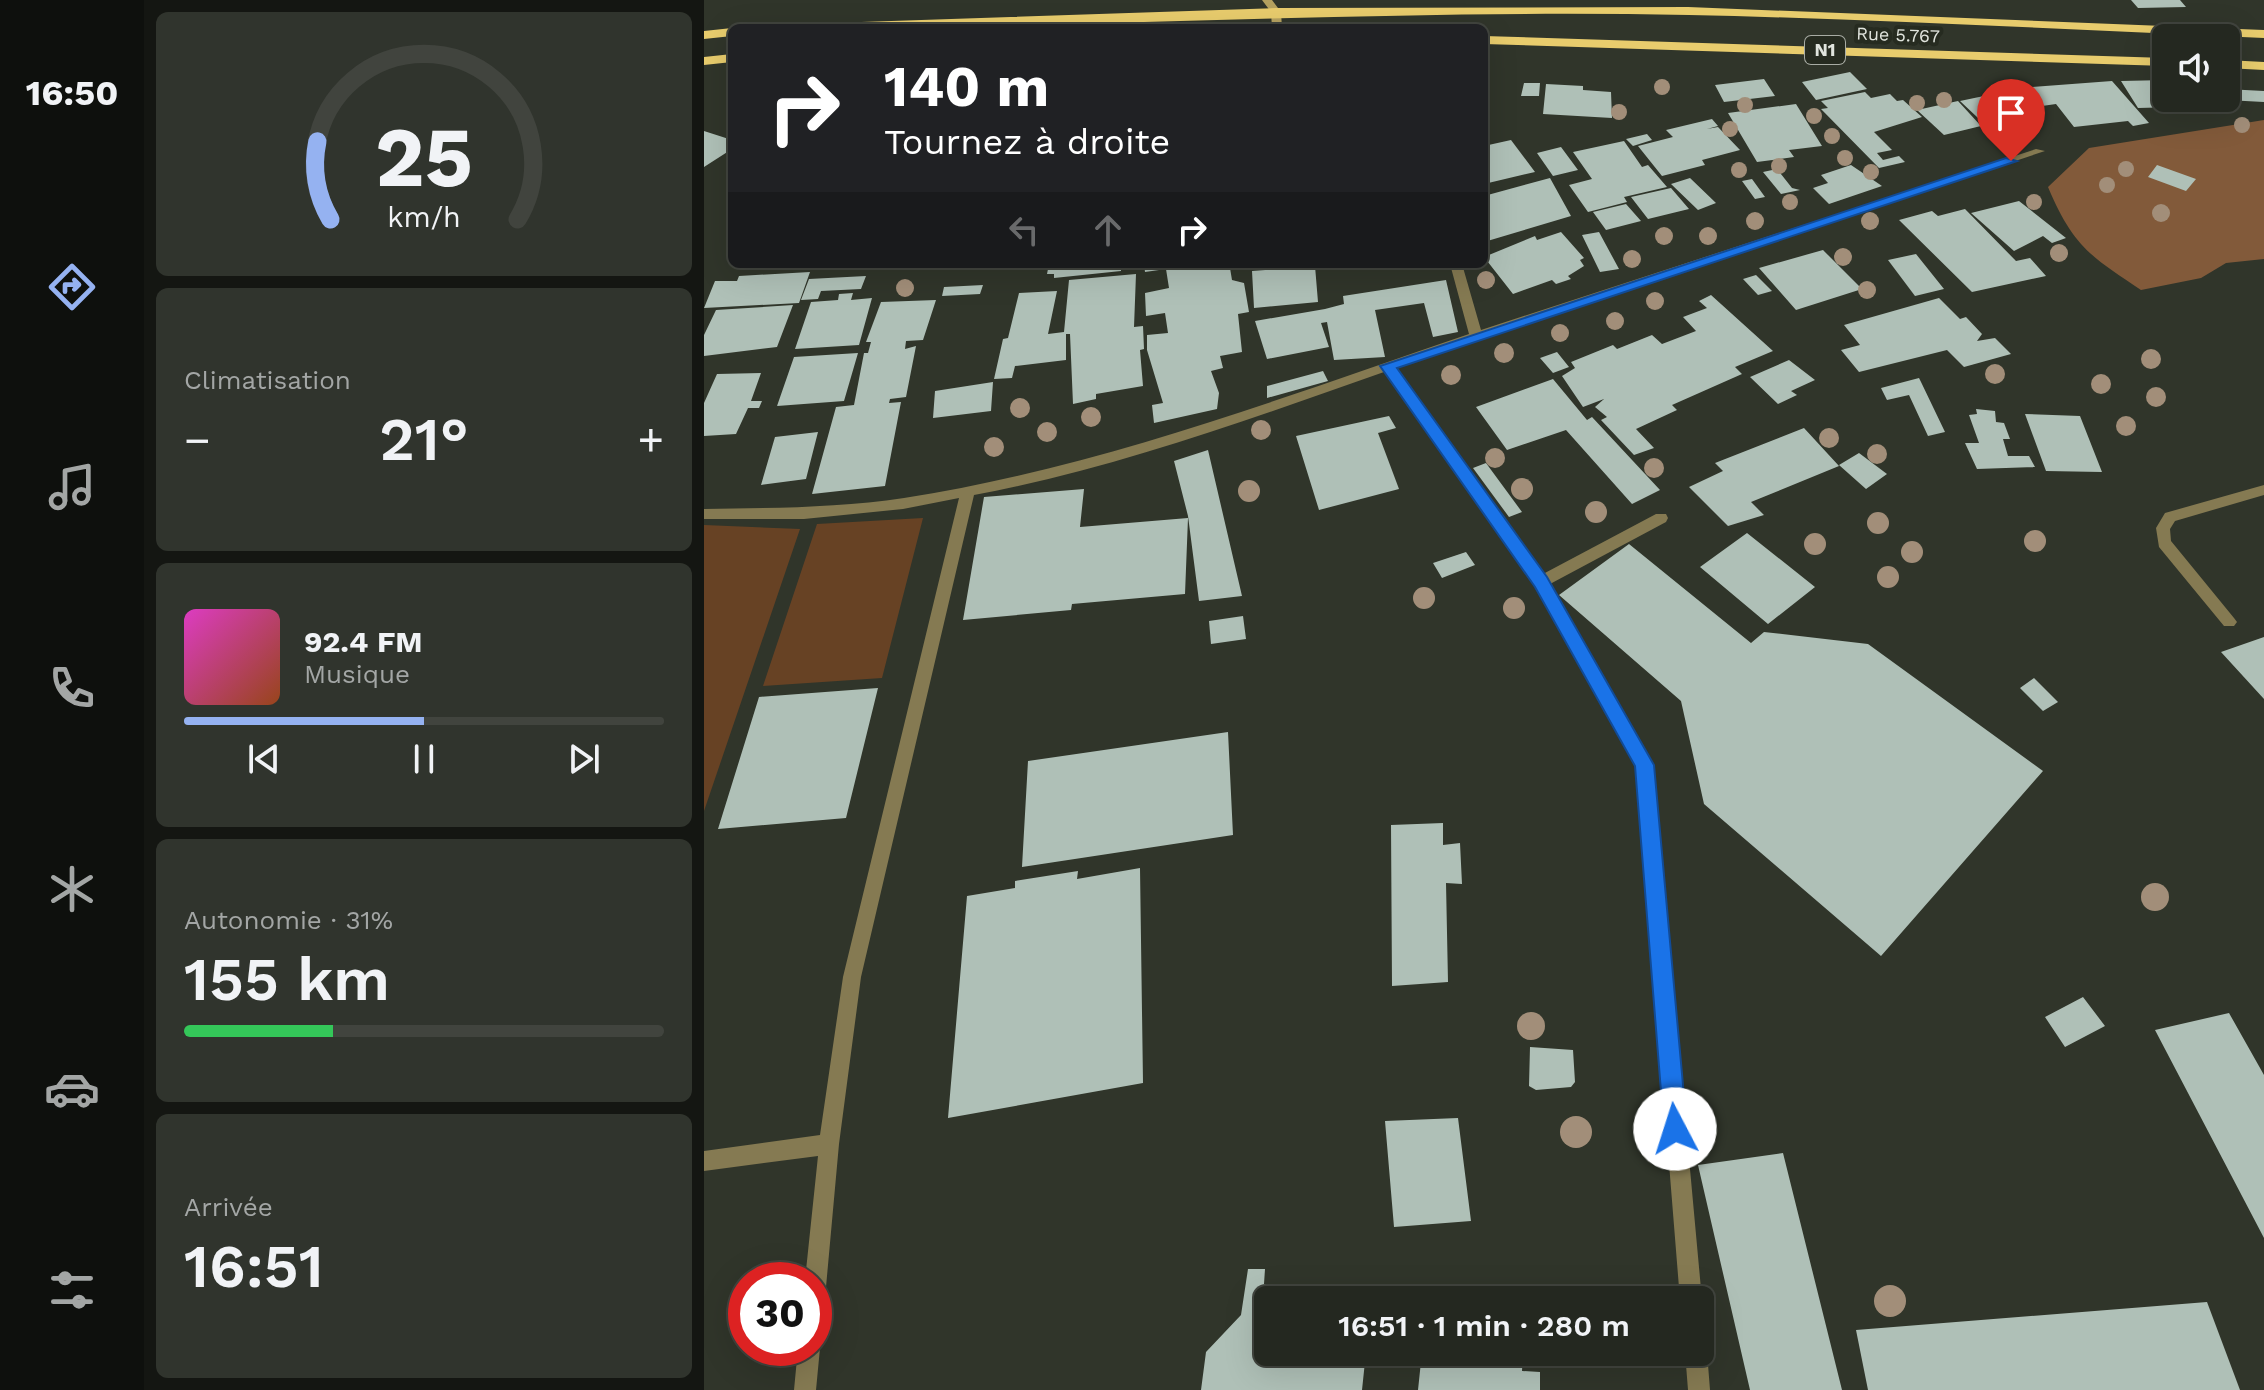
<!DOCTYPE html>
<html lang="fr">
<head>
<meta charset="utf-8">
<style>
	body { margin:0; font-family:"Work Sans",sans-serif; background:#30342d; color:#f1f3f6; height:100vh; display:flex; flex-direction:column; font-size:30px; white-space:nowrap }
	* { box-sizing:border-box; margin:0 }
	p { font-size:26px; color:#a3a6a5 }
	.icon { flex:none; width:44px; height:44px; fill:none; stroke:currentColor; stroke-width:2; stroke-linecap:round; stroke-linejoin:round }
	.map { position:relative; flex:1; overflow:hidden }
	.panel { display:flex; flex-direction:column; gap:12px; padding:12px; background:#141612; width:560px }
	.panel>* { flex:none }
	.top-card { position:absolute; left:24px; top:24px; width:760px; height:244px; border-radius:12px; box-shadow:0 8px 32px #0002,0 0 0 2px #41443e; background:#202124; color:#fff; overflow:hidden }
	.controls { position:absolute; left:1448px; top:24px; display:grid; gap:16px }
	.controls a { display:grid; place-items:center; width:88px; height:88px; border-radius:12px; background:#242820; box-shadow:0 8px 32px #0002,0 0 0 2px #41443e; font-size:40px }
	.speed { position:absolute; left:24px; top:1262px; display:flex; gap:16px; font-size:40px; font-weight:700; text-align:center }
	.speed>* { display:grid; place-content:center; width:104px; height:104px; border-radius:50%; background:#242820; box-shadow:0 8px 32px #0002,0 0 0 2px #41443e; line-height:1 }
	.speed .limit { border:12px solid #d22; background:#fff; color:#111 }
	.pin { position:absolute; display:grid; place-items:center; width:68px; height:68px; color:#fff; margin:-82px -34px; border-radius:50% 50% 50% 0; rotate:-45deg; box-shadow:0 0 8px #0007 }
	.pin .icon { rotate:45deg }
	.me { position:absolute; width:88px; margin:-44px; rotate:355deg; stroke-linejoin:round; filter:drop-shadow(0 0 6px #0008) }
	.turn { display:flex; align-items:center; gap:28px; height:168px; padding:0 24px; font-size:36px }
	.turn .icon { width:104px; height:104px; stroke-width:2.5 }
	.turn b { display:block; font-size:56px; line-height:68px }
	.lanes { display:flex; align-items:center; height:76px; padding:0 24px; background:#0003; justify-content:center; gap:40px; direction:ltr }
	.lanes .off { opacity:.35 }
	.big { font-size:60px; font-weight:600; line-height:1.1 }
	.panel .tile { flex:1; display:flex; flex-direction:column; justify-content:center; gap:12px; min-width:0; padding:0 28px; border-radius:12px; background:#30342d }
	.panel .dial { align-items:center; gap:0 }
	.dial svg { height:208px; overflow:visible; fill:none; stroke:#41443e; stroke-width:7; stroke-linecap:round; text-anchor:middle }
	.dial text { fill:#f1f3f6; stroke:none }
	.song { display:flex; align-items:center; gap:24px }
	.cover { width:96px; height:96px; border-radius:12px; background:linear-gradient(135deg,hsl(310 70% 55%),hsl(20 70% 35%)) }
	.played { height:8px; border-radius:4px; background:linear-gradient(90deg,#95b2f1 50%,#41443e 50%) }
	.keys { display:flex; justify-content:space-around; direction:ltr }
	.heat { display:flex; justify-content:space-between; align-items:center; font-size:44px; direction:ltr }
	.charge { height:12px; border-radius:6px; background:linear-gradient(90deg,#34c759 31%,#41443e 0) }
	.trip { position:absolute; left:550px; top:1286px; width:460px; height:80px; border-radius:12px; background:#242820; box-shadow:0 8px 32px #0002,0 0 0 2px #41443e; font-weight:600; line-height:80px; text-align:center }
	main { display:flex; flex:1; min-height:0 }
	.tabs { display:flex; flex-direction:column; width:144px; justify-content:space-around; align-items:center; background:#0e100d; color:#a3a6a5 }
	.tabs .icon { width:56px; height:56px }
	.tabs .selected { color:#95b2f1 }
	.tabs b { font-size:36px; color:#f1f3f6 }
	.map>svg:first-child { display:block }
</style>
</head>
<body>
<main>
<nav class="tabs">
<b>16:50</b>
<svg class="icon selected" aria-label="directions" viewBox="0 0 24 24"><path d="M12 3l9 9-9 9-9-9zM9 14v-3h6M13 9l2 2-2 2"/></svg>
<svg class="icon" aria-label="music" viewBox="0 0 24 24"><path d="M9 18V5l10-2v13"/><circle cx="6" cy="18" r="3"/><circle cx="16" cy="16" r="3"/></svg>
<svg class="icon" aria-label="phone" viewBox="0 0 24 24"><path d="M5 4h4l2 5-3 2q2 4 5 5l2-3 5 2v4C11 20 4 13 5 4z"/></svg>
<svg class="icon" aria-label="climate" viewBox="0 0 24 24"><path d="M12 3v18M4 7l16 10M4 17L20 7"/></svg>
<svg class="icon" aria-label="car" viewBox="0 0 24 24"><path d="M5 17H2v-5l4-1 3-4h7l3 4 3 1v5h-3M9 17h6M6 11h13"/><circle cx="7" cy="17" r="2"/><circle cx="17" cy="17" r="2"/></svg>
<svg class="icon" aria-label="filters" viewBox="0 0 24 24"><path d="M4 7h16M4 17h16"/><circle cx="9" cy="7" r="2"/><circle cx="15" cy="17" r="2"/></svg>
</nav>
<section class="panel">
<div class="tile dial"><svg viewBox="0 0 100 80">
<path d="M14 69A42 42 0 1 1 86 69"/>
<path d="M14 69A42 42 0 0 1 9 39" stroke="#95b2f1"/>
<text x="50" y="56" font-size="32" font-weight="700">25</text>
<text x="50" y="72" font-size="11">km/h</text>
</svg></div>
<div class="tile"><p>Climatisation</p>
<div class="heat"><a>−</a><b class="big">21°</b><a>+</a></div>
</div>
<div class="tile">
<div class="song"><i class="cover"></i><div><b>92.4 FM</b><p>Musique</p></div></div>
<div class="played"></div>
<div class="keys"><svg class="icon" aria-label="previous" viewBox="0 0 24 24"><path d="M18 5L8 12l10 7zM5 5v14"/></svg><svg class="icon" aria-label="pause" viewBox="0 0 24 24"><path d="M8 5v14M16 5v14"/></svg><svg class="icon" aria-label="next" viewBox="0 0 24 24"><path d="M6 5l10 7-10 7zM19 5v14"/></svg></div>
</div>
<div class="tile"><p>Autonomie · 31%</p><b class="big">155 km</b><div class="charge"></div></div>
<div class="tile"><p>Arrivée</p><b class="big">16:51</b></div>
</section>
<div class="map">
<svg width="1560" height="1390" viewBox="0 0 1560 1390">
	<rect width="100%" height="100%" fill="#30352a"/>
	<!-- green -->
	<path fill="#674224" d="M 219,518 L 178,678 L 59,686 L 113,524 Z
		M 0,525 L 96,529 L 0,811 Z"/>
	<!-- forest -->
	<path fill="#825a3a" d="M 1560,120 L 1560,259 L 1522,263 L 1497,278 L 1437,290 C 1386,256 1369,246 1344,187 L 1385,148 Z"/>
	<!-- building -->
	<path fill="#afc0b7" d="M 1427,0 L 1476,0 L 1482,7 L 1434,8 Z
		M 1146,72 L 1163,89 L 1112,100 L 1098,82 Z
		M 1060,79 L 1071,96 L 1020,102 L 1011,85 Z
		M 1462,80 L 1462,98 L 1483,98 L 1489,112 L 1477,112 L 1472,107 L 1434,108 L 1417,81 Z
		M 1408,81 L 1445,123 L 1429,126 L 1424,121 L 1370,127 L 1352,104 L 1338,106 L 1328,87 Z
		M 820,83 L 836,83 L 835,96 L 817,96 Z
		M 842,84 L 879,86 L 879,90 L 907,92 L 908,118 L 839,114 Z
		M 1522,89 L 1560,91 L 1560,102 L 1522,100 Z
		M 1161,92 L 1167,98 L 1186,94 L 1193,101 L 1199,100 L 1218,117 L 1170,132 L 1188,150 L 1173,153 L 1179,160 L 1195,156 L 1201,162 L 1175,168 L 1117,109 L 1124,108 L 1117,101 Z
		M 1299,92 L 1335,124 L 1291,134 L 1256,101 Z
		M 1254,101 L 1277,126 L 1240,135 L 1213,110 Z
		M 1092,104 L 1118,146 L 1085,150 L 1090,157 L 1053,162 L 1024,113 Z
		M 1008,119 L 1014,126 L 1003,129 L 1014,127 L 1036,150 L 998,160 L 1001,165 L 958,176 L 934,146 L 969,137 L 962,130 Z
		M 0,131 L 28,140 L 28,149 L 0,167 Z
		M 943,134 L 948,140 L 929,146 L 922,139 Z
		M 807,140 L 831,172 L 780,184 L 780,146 Z
		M 920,141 L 938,167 L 944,165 L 963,187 L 920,197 L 923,202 L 884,212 L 865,185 L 888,179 L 869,152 Z
		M 857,147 L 874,170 L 849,176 L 833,153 Z
		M 1147,165 L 1178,186 L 1125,204 L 1109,188 L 1124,183 L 1117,175 Z
		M 1453,165 L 1492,179 L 1482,191 L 1444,177 Z
		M 1073,169 L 1088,188 L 1096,190 L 1077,194 L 1059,172 Z
		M 846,178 L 867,216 L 780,242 L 780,196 Z
		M 986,178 L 1012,203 L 994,210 L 967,184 Z
		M 1048,179 L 1061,197 L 1051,199 L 1038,181 Z
		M 967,188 L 985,209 L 944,219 L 927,197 Z
		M 1315,201 L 1362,238 L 1348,243 L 1339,236 L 1310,251 L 1267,213 Z
		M 922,204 L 937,221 L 902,230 L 889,212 Z
		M 1261,209 L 1312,261 L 1326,258 L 1342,276 L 1268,292 L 1195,220 L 1228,211 L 1234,216 Z
		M 857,232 L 880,258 L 876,260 L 880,266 L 864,276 L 867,279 L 852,284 L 848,280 L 809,294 L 780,257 L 831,236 L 833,240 Z
		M 895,232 L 915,269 L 896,272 L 878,235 Z
		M 1119,250 L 1158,289 L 1092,310 L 1055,268 Z
		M 1212,254 L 1240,289 L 1211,296 L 1184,260 Z
		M 345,264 L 417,264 L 417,271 L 350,278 L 350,274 L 343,274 Z
		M 440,264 L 545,264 L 526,268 L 528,280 L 540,283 L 545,312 L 534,314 L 538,352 L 516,356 L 519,368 L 507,371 L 515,393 L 513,409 L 450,423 L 448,405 L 459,403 L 443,350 L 443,335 L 464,333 L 461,313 L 442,316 L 441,293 L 465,288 L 462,269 L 441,272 Z
		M 611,266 L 614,302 L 550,308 L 548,271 Z
		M 106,272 L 95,303 L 0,308 L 11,281 L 33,281 L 35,276 Z
		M 432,274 L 430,327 L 439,326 L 440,349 L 436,350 L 439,386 L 392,394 L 392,399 L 369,404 L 366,334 L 362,334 L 362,360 L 311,366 L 308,378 L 290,379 L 299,339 L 304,338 L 315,293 L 353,291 L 344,334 L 360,332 L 365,280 Z
		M 1052,275 L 1068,291 L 1054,295 L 1039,279 Z
		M 162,276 L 157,289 L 117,291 L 114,299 L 97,300 L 105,279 Z
		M 742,280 L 754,332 L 729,337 L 720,303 L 671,310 L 681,357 L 630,360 L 623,322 L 617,323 L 625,347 L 563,359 L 551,321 L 621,309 L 640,304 L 639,296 Z
		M 279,285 L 276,294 L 238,296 L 240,287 Z
		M 149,293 L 147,300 L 168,298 L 155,345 L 91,349 L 107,302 L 134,300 L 135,294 Z
		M 1007,295 L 1069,351 L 1031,367 L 1038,374 L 968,405 L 973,410 L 932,429 L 950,448 L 930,455 L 897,420 L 903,417 L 891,407 L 900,399 L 879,407 L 858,376 L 871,368 L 867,362 L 909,345 L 913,349 L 948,335 L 958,344 L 992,331 L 979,317 L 1003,308 L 995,301 Z
		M 1235,298 L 1256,319 L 1262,317 L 1278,334 L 1273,341 L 1291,338 L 1307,354 L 1260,367 L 1243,350 L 1155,372 L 1137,350 L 1156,345 L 1140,325 Z
		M 232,300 L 219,340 L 202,341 L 201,349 L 212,346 L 202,397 L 186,399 L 185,403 L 197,402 L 181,486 L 108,494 L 132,407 L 150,405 L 160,353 L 164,353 L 167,342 L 162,342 L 177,302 Z
		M 89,305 L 73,347 L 0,356 L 0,335 L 12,310 Z
		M 853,352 L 865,367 L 849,373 L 836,358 Z
		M 154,353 L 140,401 L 73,406 L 90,357 Z
		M 1085,360 L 1111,380 L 1087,391 L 1093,395 L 1074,404 L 1046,377 Z
		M 619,371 L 624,381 L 563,398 L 563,386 Z
		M 57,373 L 47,401 L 58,401 L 55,408 L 44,408 L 32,434 L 0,436 L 0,403 L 13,374 Z
		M 1215,378 L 1217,382 L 1241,432 L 1224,436 L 1205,395 L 1183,400 L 1177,388 Z
		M 849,379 L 883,420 L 888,417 L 956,490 L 928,504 L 862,430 L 803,450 L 772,407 Z
		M 289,382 L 287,411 L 229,418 L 231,391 Z
		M 1272,409 L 1291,411 L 1292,422 L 1300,423 L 1306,439 L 1299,439 L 1304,456 L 1325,456 L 1331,467 L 1273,469 L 1261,443 L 1275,443 L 1265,415 L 1273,414 Z
		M 1321,414 L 1376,416 L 1398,472 L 1342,471 Z
		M 685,416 L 692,428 L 674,433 L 695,489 L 615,510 L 592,436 Z
		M 1100,428 L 1135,466 L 1047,502 L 1060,515 L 1024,526 L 985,487 L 1019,471 L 1011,463 Z
		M 114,432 L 102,479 L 57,485 L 71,437 Z
		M 504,450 L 538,596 L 495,601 L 484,516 L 470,461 Z
		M 1155,453 L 1183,474 L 1162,489 L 1135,465 Z
		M 782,463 L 818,512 L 805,517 L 769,468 Z
		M 380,489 L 376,527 L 484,518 L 481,594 L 368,604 L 367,610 L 259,620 L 280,497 Z
		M 1043,533 L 1111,587 L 1064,624 L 996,567 Z
		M 925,544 L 1047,643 L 1060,632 L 1164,644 L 1339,771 L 1177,956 L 1000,804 L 977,701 L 855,595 Z
		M 762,552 L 771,565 L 738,578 L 729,563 Z
		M 539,616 L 542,639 L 507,644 L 505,621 Z
		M 1560,637 L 1560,699 L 1517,652 Z
		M 1330,678 L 1354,702 L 1339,711 L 1316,688 Z
		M 174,688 L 142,818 L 14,829 L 55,697 Z
		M 524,732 L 529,835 L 318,867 L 324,761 Z
		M 739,823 L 739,845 L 756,843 L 758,884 L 742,883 L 744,982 L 688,986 L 687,825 Z
		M 436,868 L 439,1083 L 244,1118 L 263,896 L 311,888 L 311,881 L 374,871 L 373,879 Z
		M 1379,997 L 1401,1026 L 1361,1047 L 1341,1017 Z
		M 1525,1013 L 1560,1075 L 1560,1238 L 1451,1030 Z
		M 826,1047 L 869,1050 L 871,1082 L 867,1087 L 832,1090 L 825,1086 Z
		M 754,1118 L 767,1221 L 690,1227 L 681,1121 Z
		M 1079,1153 L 1138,1390 L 1046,1390 L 994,1165 Z
		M 544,1269 L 561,1269 L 560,1284 L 668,1290 L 667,1300 L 564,1300 L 564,1352 L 662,1352 L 658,1390 L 497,1390 L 502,1352 L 537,1315 Z
		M 1503,1302 L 1536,1390 L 1164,1390 L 1152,1330 Z
		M 718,1352 L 819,1352 L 818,1371 L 836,1372 L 836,1390 L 714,1390 Z"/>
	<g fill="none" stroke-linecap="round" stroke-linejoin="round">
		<!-- minor -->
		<path fill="#857a52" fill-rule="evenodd" d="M 1332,149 L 1341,151 L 691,368 L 839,574 L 952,514 L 962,514 L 964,518 L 962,522 L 846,584 L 949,765 L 998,1300 L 996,1305 L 996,1300 L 976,1300 L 933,766 L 832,586 L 680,372 C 546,419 410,469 270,495 L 157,977 L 135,1144 L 121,1298 L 118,1306 L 110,1309 L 110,1280 L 101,1280 L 114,1156 L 0,1171 L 0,1151 L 116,1135 L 139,977 L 255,498 L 199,509 L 100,519 L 0,519 L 0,509 C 67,508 134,508 200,498 C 394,468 580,397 765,334 L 746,264 L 758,264 L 777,330 Z
			M 1560,485 L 1560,495 L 1471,521 L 1466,529 L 1467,541 L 1530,618 L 1533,622 L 1530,626 L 1520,626 L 1455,547 L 1452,528 L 1461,513 Z
			M 110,1339 L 116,1348 L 112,1390 L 90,1390 L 94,1348 L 110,1348 Z
			M 996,1343 L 1000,1344 L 1003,1352 L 1006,1390 L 984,1390 L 981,1352 L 996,1352 Z"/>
		<!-- secondary -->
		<path fill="#b4a15f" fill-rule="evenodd" d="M 558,0 L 568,0 L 577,12 L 578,28 L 568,28 L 567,12 Z"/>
		<!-- trunk -->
		<path fill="#e8cc6d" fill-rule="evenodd" d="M 984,7 L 1560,30 L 1560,38 C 1368,30 1176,19 985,15 C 687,9 389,28 91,28 L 98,24 L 572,8 Z
			M 28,28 L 28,36 L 0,39 L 0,31 Z
			M 780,36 L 1462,58 L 1462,66 L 780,44 Z
			M 28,54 L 28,62 L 0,65 L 0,57 Z
			M 1522,60 L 1560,62 L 1560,70 L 1522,68 Z"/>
	</g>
	<!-- trees -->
	<g fill="#a28e79">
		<circle cx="958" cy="87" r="8"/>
		<circle cx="1240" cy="100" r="8"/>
		<circle cx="1213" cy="103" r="8"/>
		<circle cx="1041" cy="105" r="8"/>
		<circle cx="915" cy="112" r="8"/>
		<circle cx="1110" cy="116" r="8"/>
		<circle cx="1538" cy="125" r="8"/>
		<circle cx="1026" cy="129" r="8"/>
		<circle cx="1314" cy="135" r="8"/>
		<circle cx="1128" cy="136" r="8"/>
		<circle cx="1141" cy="158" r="8"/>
		<circle cx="1075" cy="166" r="8"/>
		<circle cx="1422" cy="169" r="8"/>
		<circle cx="1035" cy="170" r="8"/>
		<circle cx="1167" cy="172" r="8"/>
		<circle cx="1403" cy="185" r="8"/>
		<circle cx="1086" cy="202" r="8"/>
		<circle cx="1330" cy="202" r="8"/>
		<circle cx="1457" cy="213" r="9"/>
		<circle cx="1051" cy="221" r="9"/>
		<circle cx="1166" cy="221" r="9"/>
		<circle cx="960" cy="236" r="9"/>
		<circle cx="1004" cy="236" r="9"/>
		<circle cx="1355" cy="253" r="9"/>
		<circle cx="1139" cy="257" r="9"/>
		<circle cx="928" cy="259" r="9"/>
		<circle cx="782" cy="280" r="9"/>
		<circle cx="201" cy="288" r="9"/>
		<circle cx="1163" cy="290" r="9"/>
		<circle cx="951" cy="301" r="9"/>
		<circle cx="911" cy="321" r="9"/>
		<circle cx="856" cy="333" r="9"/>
		<circle cx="800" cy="353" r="10"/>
		<circle cx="1447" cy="359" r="10"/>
		<circle cx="1291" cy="374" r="10"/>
		<circle cx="747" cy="375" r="10"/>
		<circle cx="1397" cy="384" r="10"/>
		<circle cx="1452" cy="397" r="10"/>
		<circle cx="316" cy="408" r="10"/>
		<circle cx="387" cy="417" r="10"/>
		<circle cx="1422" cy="426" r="10"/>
		<circle cx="557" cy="430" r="10"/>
		<circle cx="343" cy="432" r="10"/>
		<circle cx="1125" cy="438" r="10"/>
		<circle cx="290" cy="447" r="10"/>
		<circle cx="1173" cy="454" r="10"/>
		<circle cx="791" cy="458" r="10"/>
		<circle cx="950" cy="468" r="10"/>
		<circle cx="818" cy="489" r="11"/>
		<circle cx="545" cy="491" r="11"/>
		<circle cx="892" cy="512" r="11"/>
		<circle cx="1174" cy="523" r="11"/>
		<circle cx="1331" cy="541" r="11"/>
		<circle cx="1111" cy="544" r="11"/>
		<circle cx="1208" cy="552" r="11"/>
		<circle cx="1184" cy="577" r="11"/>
		<circle cx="720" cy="598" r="11"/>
		<circle cx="810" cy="608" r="11"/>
		<circle cx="1451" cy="897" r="14"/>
		<circle cx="827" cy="1026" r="14"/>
		<circle cx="872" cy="1132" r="16"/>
		<circle cx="1186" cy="1301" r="16"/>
	</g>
	<!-- route -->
	<path fill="#1a73e8" stroke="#114b97" stroke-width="2" d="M 1302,158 L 1313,161 L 693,368 L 843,577 L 950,765 L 983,1129 L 979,1137 L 971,1140 L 963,1137 L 960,1129 L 931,766 L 831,587 L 676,366 Z"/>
	<g text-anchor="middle" stroke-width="8" stroke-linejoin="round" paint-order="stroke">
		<!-- far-street labels -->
		<g font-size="18" fill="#e0e4dd" stroke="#262b20">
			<text transform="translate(1194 35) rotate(2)" y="6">Rue 5.767</text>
		</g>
		<!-- shield labels -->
		<rect fill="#262b20" stroke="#a8aca4" stroke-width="2" x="1101" y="36" width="40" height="28" rx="6"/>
		<g font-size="18" font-weight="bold" fill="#e0e4dd">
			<text x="1121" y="56">N1</text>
		</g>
	</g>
</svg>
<div class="controls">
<a><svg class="icon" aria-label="sound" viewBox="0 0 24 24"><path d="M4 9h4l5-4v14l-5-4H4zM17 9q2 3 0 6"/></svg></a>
</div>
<div class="speed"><div class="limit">30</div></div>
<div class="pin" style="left:1307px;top:161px;background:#d93025"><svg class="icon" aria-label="arrive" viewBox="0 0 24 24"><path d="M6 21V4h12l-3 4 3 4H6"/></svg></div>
<svg class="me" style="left:971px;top:1129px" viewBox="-20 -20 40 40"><circle r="19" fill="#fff"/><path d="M0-13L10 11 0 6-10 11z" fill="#1a73e8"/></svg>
<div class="trip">16:51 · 1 min · 280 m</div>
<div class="top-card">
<div class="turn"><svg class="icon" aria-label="right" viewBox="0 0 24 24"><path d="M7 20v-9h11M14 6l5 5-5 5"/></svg><div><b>140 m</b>Tournez à droite</div></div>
<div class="lanes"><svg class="icon off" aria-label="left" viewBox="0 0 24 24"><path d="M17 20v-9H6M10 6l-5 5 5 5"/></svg><svg class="icon off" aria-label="ahead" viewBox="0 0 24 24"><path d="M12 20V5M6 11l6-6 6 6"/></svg><svg class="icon" aria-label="right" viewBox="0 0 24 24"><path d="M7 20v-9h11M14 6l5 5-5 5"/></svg></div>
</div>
</div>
</main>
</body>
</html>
